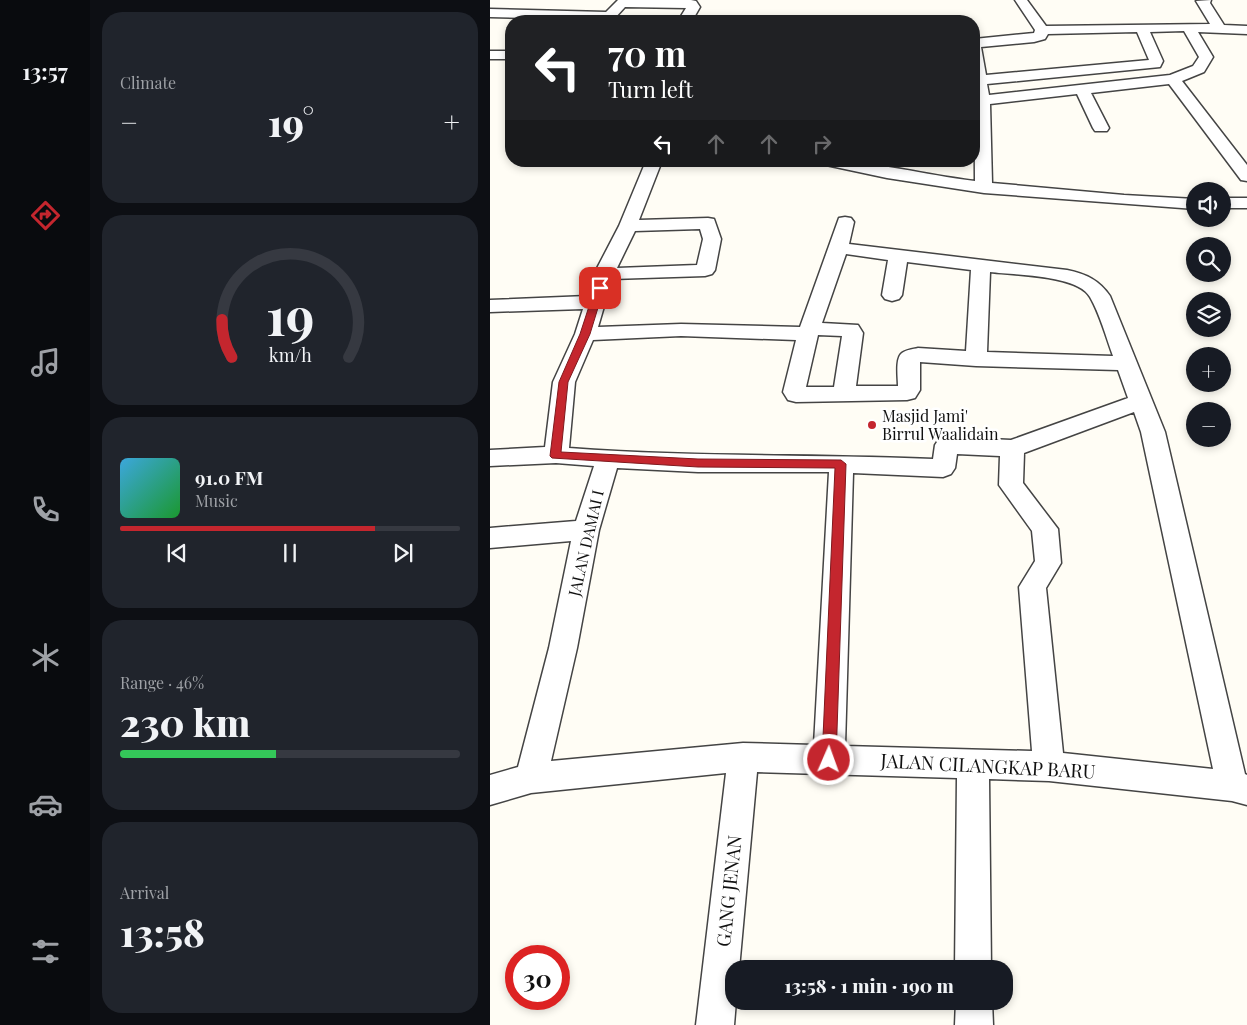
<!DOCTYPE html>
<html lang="en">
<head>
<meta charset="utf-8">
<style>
	body { margin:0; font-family:"Playfair Display",serif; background:#20242c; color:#f1f3f6; height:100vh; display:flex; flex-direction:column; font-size:19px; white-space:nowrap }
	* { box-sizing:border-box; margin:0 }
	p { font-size:16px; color:#9ea1a6 }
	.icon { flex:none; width:28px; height:28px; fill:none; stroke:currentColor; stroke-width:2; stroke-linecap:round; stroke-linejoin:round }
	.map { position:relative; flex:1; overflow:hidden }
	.drawer { display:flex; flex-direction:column; gap:12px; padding:12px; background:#0d0f14; width:400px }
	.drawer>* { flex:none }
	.banner { position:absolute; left:15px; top:15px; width:475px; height:152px; border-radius:20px; box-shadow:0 2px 8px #0003; background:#202124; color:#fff; overflow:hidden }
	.tools { position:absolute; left:696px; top:182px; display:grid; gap:10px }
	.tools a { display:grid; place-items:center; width:45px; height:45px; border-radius:50%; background:#171b24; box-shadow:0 2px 8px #0003; font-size:25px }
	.speed { position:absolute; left:15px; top:945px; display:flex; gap:10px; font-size:25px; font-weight:700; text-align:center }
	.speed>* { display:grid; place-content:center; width:65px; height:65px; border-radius:50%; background:#171b24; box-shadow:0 2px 8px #0003; line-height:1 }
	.speed .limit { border:8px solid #d22; background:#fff; color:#111 }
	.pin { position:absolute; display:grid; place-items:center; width:42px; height:42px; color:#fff; margin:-21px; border-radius:10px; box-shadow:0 2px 8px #0006 }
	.me { position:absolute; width:55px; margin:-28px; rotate:2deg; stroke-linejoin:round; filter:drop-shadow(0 0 4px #0008) }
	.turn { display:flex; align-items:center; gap:18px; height:105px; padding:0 20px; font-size:22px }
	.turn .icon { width:65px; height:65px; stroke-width:2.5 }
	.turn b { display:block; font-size:35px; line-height:42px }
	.lanes { display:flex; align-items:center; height:48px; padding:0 20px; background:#0003; justify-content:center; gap:25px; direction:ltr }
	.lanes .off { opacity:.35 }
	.big { font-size:38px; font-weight:800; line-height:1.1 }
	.drawer .widget { flex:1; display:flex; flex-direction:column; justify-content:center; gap:8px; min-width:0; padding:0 18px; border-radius:20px; background:#20242c }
	.drawer .dial { align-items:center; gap:0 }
	.dial svg { height:130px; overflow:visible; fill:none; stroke:#363941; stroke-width:7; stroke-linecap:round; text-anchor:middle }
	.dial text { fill:#f1f3f6; stroke:none }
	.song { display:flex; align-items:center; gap:15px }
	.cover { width:60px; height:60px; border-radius:8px; background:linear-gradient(135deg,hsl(200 70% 55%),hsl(130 70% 35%)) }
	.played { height:5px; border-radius:2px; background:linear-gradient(90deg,#c4262e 75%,#363941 75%) }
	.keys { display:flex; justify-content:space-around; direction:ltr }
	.heat { display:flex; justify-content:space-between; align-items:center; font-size:28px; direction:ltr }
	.charge { height:8px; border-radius:4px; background:linear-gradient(90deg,#34c759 46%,#363941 0) }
	.trip { position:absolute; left:235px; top:960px; width:288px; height:50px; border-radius:20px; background:#171b24; box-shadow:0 2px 8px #0003; font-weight:800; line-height:50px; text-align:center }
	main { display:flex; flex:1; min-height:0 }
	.dock { display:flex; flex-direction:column; width:90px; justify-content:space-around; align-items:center; background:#090b0e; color:#9ea1a6 }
	.dock .icon { width:35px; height:35px }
	.dock .on { color:#c4262e }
	.dock b { font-size:22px; color:#f1f3f6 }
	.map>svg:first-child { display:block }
</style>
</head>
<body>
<main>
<nav class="dock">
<b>13:57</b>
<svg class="icon on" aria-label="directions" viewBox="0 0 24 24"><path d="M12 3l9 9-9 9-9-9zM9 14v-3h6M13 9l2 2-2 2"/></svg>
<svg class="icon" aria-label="music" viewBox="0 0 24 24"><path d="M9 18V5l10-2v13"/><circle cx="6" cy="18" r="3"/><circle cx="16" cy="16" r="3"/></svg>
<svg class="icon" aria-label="phone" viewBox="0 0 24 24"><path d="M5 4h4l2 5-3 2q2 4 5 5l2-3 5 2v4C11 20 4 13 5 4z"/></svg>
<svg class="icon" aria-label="climate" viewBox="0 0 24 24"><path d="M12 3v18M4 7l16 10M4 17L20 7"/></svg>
<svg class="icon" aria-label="car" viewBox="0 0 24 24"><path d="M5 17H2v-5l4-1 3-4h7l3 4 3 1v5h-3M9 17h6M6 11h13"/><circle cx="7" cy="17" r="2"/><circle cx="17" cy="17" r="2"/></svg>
<svg class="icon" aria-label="filters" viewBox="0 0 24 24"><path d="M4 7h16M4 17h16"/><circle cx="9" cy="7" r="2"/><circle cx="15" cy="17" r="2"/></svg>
</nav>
<section class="drawer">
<div class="widget"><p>Climate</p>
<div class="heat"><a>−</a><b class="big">19°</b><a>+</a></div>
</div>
<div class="widget dial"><svg viewBox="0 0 100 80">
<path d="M14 69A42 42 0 1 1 86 69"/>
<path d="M14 69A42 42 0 0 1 8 46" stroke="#c4262e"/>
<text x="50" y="56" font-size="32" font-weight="700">19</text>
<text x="50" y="72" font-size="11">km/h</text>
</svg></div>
<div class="widget">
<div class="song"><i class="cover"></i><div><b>91.0 FM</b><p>Music</p></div></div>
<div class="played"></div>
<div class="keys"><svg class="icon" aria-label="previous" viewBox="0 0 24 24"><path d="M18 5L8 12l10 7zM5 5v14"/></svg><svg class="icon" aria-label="pause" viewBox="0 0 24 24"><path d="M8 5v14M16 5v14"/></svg><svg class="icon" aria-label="next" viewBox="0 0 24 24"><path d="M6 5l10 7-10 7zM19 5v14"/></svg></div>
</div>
<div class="widget"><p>Range · 46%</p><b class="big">230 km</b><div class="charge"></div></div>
<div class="widget"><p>Arrival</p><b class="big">13:58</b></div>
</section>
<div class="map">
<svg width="757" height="1025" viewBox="0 0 757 1025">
	<rect width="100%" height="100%" fill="#fffdf5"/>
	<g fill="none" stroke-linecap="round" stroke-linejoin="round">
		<!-- minor casing -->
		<g stroke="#444" stroke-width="3">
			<path id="minor" d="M 128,0 L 201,0 L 206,1 L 210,7 L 202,21 L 188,21 L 196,8 L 135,7 L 124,19 L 119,20 L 0,17 L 0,9 L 116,12 Z
				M 525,0 L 537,0 L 556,26 L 720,24 L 706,1 L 721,0 L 720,3 L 734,25 L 757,26 L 757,34 L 708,32 L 723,57 L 714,72 L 692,81 L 757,165 L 757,181 L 751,180 L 679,84 L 601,93 L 619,128 L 617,131 L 605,131 L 603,128 L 587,94 L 500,104 L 502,183 L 634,195 L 705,199 L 705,209 L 494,193 L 397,178 L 336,165 L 334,161 C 384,161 435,175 485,181 L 484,39 L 544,33 L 545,30 ZM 694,31 L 709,57 L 703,66 L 680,75 L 499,95 L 497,84 L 670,67 L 673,61 L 660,32 ZM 647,32 L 659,60 L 496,75 L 491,47 L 544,42 L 555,39 L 558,34 Z
				M 0,51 L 21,51 L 21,59 L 0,59 Z
				M 156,161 L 172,161 L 149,220 L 218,218 L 224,219 L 231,239 L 225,270 L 222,274 L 215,276 L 122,279 L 108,327 L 191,324 L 310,327 L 349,218 L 355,217 L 361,218 L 364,222 L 359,244 L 577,270 C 596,274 609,280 620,296 L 675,432 L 755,774 L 757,775 L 757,805 L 742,801 L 559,781 L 499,779 L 501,969 L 465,969 L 467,778 L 267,772 L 249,969 L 244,969 L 244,1001 L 246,1001 L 244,1025 L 206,1025 L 236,773 L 41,793 L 0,805 L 0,775 L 28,767 L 59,648 L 81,541 L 0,548 L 0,528 L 86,521 L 104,466 L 66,463 L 0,466 L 0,450 L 55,447 L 63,382 L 85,334 L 93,309 L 0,312 L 0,300 L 97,296 L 104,274 L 129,226 ZM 210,229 L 213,239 L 207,265 L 127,268 L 145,231 ZM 356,254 L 398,260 L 392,295 L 395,299 L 402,301 L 409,299 L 412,295 L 417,262 L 481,270 L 476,351 L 428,348 C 423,349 416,350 412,353 C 405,358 408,378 408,386 L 366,386 L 373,333 L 368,325 L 332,323 ZM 500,272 C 524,275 588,275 600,297 C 610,314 616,337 623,356 L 497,352 ZM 328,335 L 352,336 L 344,387 L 316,387 ZM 191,336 L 306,340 L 293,392 L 298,400 L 306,402 L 417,400 L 425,398 L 430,390 L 430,362 L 486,366 L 628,370 L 638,398 L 521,440 L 457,437 L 449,439 L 445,445 L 443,459 C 321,454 200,457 79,448 L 85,382 L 103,340 ZM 644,412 L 651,432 L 723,769 L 573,753 L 556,588 L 571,563 L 568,529 L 533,483 L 534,453 ZM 467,454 L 510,456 L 509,485 L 542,531 L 545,561 L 529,587 L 542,751 L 355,746 L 363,473 L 453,477 L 461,474 L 465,468 ZM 127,468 L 208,472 L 339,472 L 324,745 L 253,743 L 61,761 L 87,648 L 109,530 Z
				M 732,198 L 757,198 L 757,208 L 732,208 Z
				M 466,1001 L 502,1001 L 503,1025 L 465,1025 Z"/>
		</g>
		<!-- minor -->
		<use href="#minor" fill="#fff" fill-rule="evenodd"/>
	</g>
	<!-- route -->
	<path fill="#c4262e" stroke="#7f191e" d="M 110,285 L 114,288 L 100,334 L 78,382 L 71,452 L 208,459 L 351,460 L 356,464 L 346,760 L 344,764 L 339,766 L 334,764 L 332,760 L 345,468 L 208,467 L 62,458 L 60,456 L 69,382 L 90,334 L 105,288 Z"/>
	<!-- markers -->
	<circle fill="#c4262e" stroke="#fff" stroke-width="2" cx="382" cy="425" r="5"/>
	<g text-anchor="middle" stroke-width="5" stroke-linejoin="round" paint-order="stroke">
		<!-- poi labels -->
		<g font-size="16" fill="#111" stroke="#fff" text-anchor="start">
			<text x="392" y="422">Masjid Jami'<tspan x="392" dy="18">Birrul Waalidain</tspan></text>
		</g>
		<!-- street labels -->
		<g font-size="16" fill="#111" stroke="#fff">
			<text transform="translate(96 543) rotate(-77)" y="6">JALAN DAMAI I</text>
		</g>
		<!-- near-street labels -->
		<g font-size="19" fill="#111" stroke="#fff">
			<text transform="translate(498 766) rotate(3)" y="7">JALAN CILANGKAP BARU</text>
			<text transform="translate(239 891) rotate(-84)" y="7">GANG JENAN</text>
		</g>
	</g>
</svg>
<div class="tools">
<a><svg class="icon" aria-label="sound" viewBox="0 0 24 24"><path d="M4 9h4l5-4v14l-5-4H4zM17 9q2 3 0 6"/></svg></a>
<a><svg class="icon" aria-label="search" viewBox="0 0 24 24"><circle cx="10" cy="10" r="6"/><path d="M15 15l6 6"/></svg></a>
<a><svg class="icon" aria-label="layers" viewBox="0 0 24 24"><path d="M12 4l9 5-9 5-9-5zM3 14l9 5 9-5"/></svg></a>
<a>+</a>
<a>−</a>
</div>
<div class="speed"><div class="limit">30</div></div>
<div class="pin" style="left:110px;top:288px;background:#d93025"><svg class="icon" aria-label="arrive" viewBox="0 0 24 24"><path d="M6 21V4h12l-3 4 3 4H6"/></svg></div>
<svg class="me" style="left:339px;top:760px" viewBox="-20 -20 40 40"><circle r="17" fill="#c4262e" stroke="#fff" stroke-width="3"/><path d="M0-11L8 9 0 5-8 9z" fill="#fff"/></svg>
<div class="trip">13:58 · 1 min · 190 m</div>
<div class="banner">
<div class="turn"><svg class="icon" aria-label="left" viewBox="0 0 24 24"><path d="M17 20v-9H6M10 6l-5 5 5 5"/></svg><div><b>70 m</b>Turn left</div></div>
<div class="lanes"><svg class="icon" aria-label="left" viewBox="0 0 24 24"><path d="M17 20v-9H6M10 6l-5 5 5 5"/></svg><svg class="icon off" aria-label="ahead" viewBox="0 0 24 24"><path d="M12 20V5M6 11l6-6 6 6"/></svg><svg class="icon off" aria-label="ahead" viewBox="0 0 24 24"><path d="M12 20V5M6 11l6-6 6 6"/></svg><svg class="icon off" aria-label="right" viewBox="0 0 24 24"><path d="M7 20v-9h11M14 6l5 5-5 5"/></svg></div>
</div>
</div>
</main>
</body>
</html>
